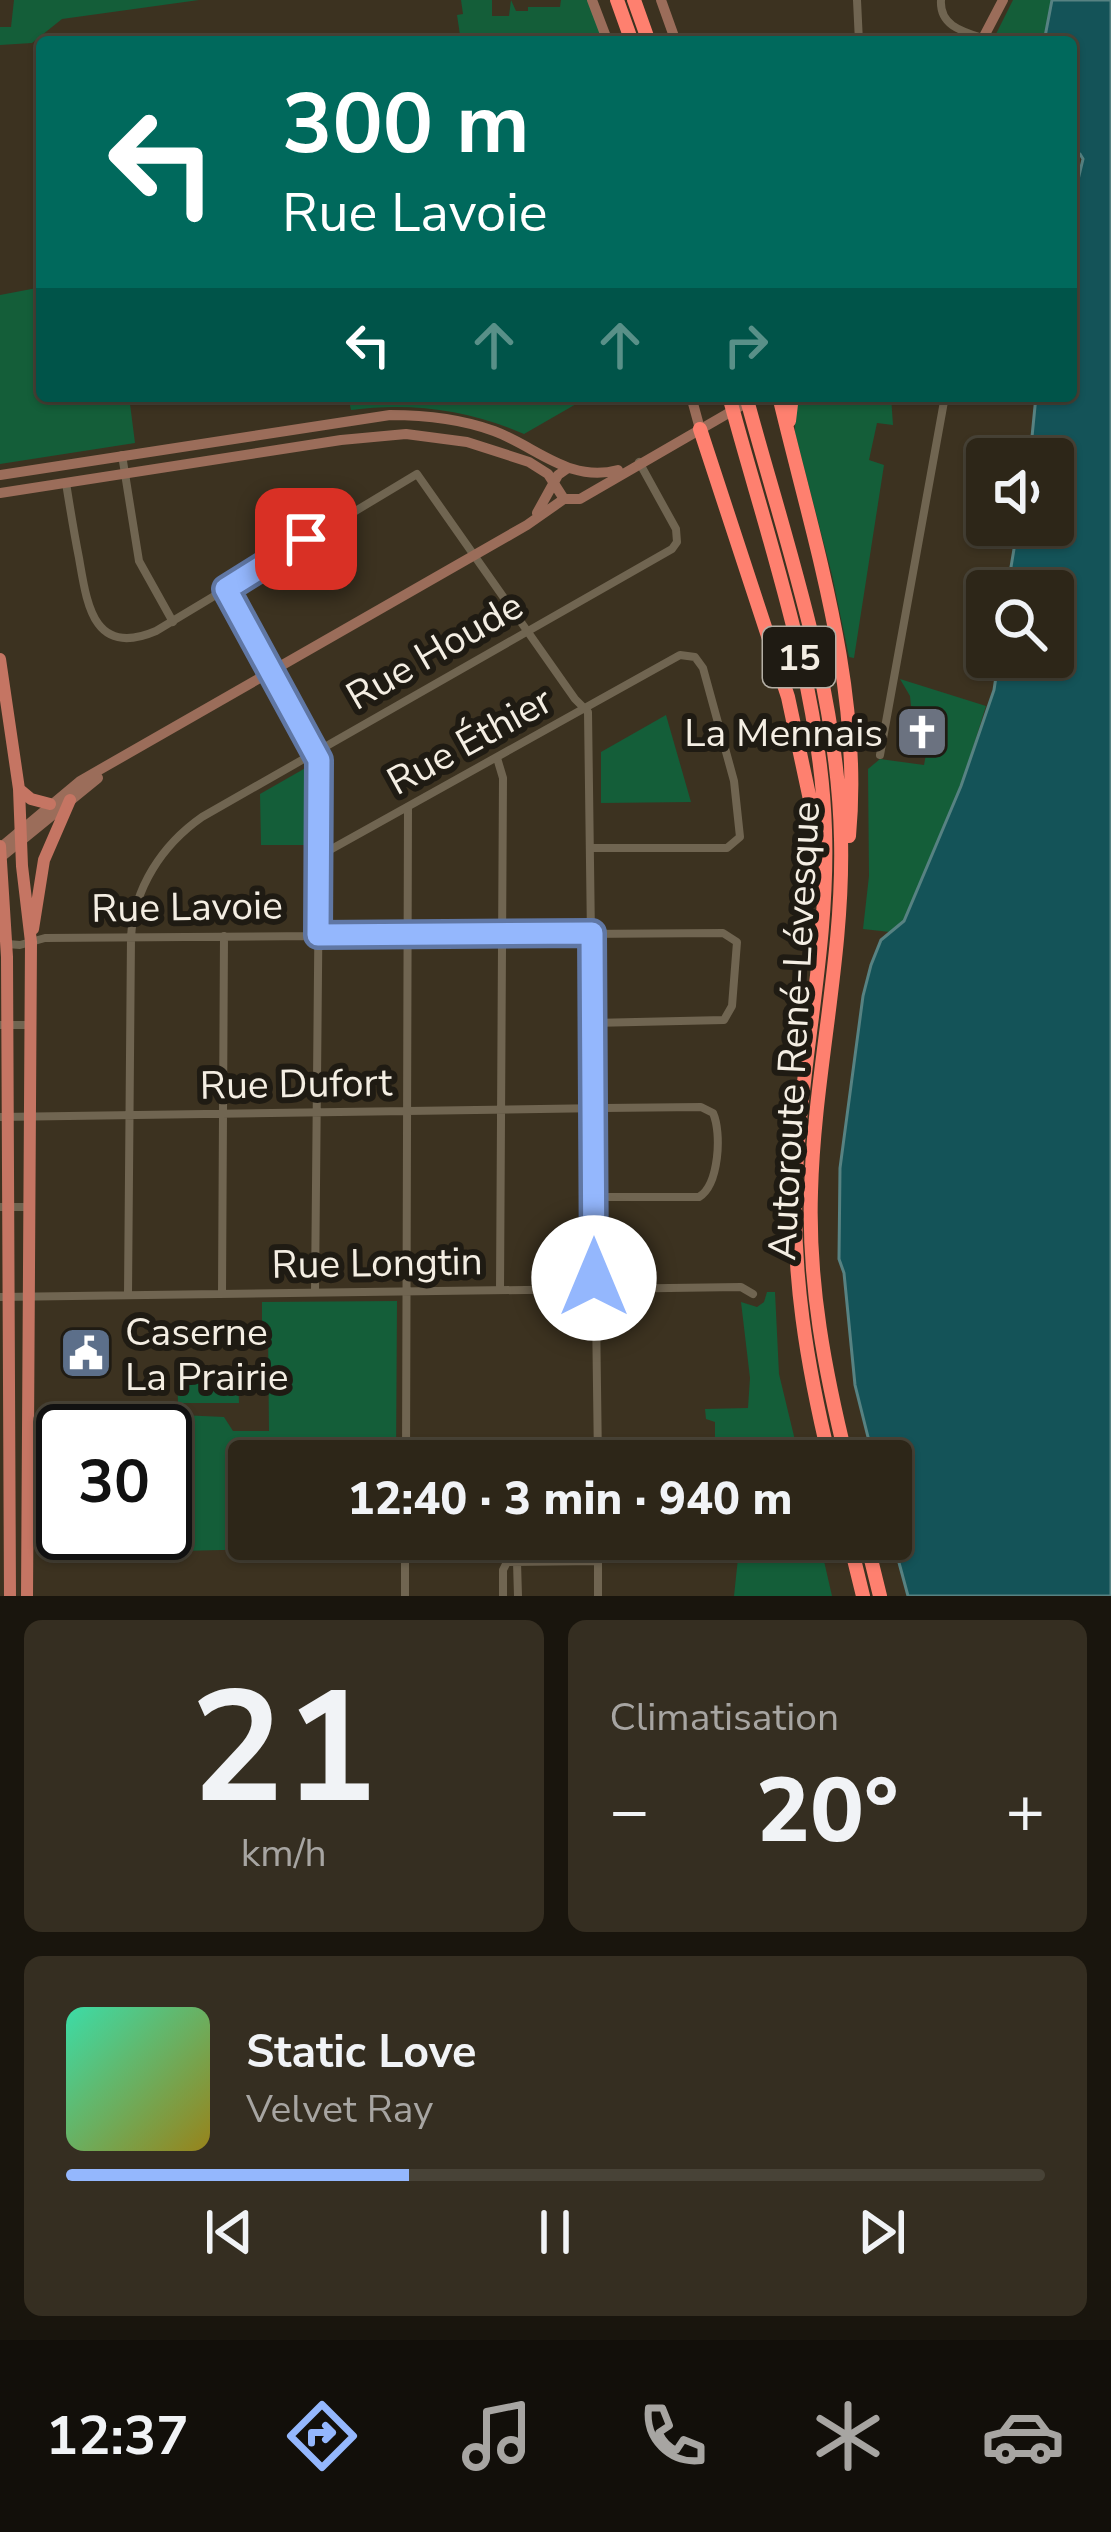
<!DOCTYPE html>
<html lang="fr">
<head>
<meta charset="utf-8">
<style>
	body { margin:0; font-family:"Nunito Sans",sans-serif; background:#352e21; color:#f1f3f6; height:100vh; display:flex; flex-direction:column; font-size:45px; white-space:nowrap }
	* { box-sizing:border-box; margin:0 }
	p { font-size:39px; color:#a7a5a2 }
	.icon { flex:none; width:66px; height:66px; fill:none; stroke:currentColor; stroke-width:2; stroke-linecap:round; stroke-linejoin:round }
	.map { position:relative; height:1596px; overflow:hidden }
	.panel { display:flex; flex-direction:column; gap:24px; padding:24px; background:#19150d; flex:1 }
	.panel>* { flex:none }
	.guide { position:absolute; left:36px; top:36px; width:1041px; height:366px; border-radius:12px; box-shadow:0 3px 9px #0004,0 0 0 3px #484337; background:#00695c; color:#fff; overflow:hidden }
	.fabs { position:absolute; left:966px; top:438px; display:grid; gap:24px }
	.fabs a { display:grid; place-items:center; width:108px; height:108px; border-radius:12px; background:#2d2618; box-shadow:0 3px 9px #0004,0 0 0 3px #484337; font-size:60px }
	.speed { position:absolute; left:36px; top:1404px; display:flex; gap:24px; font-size:60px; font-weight:700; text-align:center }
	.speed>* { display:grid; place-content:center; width:156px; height:156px; border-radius:50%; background:#2d2618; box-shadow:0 3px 9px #0004,0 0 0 3px #484337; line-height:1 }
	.speed .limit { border:6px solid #111; border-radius:18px; background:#fff; color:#111 }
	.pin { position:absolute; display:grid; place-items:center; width:102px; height:102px; color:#fff; margin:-51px; border-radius:24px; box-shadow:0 6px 18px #0006 }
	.me { position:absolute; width:132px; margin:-66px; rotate:0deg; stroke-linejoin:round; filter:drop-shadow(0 0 9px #0008) }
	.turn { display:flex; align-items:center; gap:42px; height:252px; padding:0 48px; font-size:54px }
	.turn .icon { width:156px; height:156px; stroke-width:2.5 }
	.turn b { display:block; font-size:84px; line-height:102px }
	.lanes { display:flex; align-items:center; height:114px; padding:0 48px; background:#0003; justify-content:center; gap:60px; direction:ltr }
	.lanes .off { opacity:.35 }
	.big { font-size:90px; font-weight:800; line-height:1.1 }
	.panel .widget { flex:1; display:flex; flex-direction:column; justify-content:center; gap:18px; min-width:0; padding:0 42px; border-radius:18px; background:#352e21 }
	.panel .dial { align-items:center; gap:0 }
	.dial b { font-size:156px; line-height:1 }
	.song { display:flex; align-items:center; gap:36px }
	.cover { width:144px; height:144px; border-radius:18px; background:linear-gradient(135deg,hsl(160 70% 55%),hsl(50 70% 35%)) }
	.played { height:12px; border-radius:6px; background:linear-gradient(90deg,#94b7fd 35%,#484337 35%) }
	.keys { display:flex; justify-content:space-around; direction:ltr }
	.heat { display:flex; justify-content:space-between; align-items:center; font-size:66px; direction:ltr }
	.panel .tiles { flex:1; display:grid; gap:24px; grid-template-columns:1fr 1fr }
	.widget:last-child { grid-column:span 2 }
	.trip { position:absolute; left:228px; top:1440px; width:684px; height:120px; border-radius:12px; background:#2d2618; box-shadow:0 3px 9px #0004,0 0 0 3px #484337; font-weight:800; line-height:120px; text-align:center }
	.dock { display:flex; height:192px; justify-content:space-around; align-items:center; background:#120f0a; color:#a7a5a2 }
	.dock .icon { width:84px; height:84px }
	.dock .on { color:#94b7fd }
	.dock b { font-size:54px; color:#f1f3f6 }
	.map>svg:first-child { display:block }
</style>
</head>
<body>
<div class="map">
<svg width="1111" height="1596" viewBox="0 0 1111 1596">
	<rect width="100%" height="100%" fill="#3c3220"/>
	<!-- green -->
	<path fill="#145e39" d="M 14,0 L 199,0 L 62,19 L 32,43 L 0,45 L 0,27 L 11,27 Z
		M 461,0 L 492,0 L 492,16 L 509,16 L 511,0 L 516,11 L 528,11 L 528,7 L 560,7 L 561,0 L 589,0 L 604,42 L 461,42 L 457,15 L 463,14 Z
		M 1013,0 L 1052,0 L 1044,42 L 1005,42 L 995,36 Z
		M 42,287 L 42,396 L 129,396 L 135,443 L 0,464 L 0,295 Z
		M 348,396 L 590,396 L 524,434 C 469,410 411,402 351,410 Z
		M 795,396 L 891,396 L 893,425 L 877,423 L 869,460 L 884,465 L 854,658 L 849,657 L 832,575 L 795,433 Z
		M 900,679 L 986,706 L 961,786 L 904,921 L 890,932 L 863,929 L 869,876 L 868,769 L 880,759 L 924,765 L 934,712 L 911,706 L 910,696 Z
		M 666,715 L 691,802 L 601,803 L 601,752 Z
		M 309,766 L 310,845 L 261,845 L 260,794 Z
		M 767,1292 L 775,1292 L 779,1374 L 800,1461 L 700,1461 L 708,1447 L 715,1446 L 715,1422 L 706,1419 L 705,1409 L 748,1408 L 750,1378 L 741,1302 L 757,1307 L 764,1302 Z
		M 397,1301 L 396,1461 L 249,1461 L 249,1539 L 396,1539 L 396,1546 L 178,1551 L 174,1462 L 165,1461 L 165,1431 L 92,1429 L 91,1408 L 131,1407 L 131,1429 L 137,1428 L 137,1424 L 170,1424 L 181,1415 L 224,1417 L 233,1431 L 269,1431 L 268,1332 L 262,1331 L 262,1302 Z
		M 177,1374 L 238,1374 L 239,1403 L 178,1403 Z
		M 414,1539 L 590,1539 L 591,1549 L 585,1556 L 509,1556 L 494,1541 Z
		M 740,1539 L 819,1539 L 832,1596 L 734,1596 Z"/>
	<!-- water -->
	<path fill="#145358" stroke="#578282" stroke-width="3" d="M 1052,0 L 1111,0 L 1111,1596 L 908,1596 L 891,1533 L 891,1461 L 874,1461 L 855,1385 L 844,1273 L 839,1259 L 840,1168 L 863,996 L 871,965 L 881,940 L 904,921 L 961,786 L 994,690 L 999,657 L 1053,657 L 1053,591 L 1007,591 L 1018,525 L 1053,525 L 1053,459 L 1030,457 L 1036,396 L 1071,396 L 1071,209 L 1083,159 L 1080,154 L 1071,152 L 1071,42 L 1044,42 Z"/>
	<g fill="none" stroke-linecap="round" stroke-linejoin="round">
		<!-- street -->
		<path stroke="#706551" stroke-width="8" d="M 857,0 L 859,42
			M 941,0 C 939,30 971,33 994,42
			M 122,455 L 139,561 L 173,622
			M 66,483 C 70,508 74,533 79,558 C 87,604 93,658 156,631 L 417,474 L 575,699 L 588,712 L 598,1461
			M 226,589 L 320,762 L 315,1292
			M 880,755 L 945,396
			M 497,758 L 503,778 L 500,1290
			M 319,856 L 680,655 L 695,657 L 703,668 L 734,781 L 740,837 L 727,848 L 591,848
			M 7,944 L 20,945 L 45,938 L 723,933 L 737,942 L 732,1006 L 724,1020 L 592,1023
			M 0,1025 L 32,1025
			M 0,1117 L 604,1108 L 701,1107 L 713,1113 C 722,1133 719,1185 699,1197 L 593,1197
			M 0,1207 L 29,1207
			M 222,1294 L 224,936
			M 128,1295 L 131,937 C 134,888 162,845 202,817 L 672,549 L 677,542 L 676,529 L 639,462
			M 0,1297 L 741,1287 L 753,1294
			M 406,1461 L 408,808
			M 504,1461 L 511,1456 L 517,1461
			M 598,1539 L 598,1596
			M 517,1562 L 518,1596
			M 405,1596 L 405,1539
			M 503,1596 L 503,1570 L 507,1562 L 598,1561"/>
		<!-- secondary -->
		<path stroke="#9b6d5a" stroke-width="10" d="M 592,0 L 608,42
			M 661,0 L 676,42
			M 981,42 L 1003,0
			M 691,396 L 700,429
			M 0,475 L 390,415 C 425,415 461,419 494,431 C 537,447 569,483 618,470
			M 0,493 L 341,440 L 406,434 L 467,442 L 529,462 L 548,474 L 564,499
			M 537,513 L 558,475 L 568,468
			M 0,848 L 80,781 L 527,525 L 564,499 L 580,499 L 758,396
			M 1,857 L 98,778"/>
		<!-- primary -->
		<path stroke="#c57563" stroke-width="12" d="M 0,659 L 19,789 L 22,866 L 31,942 L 27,1596
			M 19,789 L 31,799 L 50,804
			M 0,846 L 7,957 L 10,1596
			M 33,929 L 44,860 L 70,800"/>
		<!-- highway -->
		<path stroke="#fe806f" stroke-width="14" d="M 617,0 L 632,42
			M 634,0 L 649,42
			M 729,396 C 766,534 821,687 825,830 C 829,946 801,1058 796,1174 C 791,1272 807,1366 830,1461
			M 746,396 C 785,541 838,688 841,839 C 844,958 814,1074 811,1192 C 808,1284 825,1372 847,1461
			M 779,396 C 813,539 863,688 849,836
			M 789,421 L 792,396
			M 700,429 L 788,697 L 818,837
			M 849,1539 L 863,1596
			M 866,1539 L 880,1596"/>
	</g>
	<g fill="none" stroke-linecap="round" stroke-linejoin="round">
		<!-- route casing -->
		<g stroke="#6077a4" stroke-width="30">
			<path id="route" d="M 306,539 L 226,589 L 319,760 L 318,935 L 592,933 L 594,1278"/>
		</g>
		<!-- route -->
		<use href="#route" stroke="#94b7fd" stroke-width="21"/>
	</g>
	<!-- icons -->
	<defs>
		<g id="church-square" transform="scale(2.7)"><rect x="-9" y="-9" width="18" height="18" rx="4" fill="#6b7280" stroke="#1f1b13"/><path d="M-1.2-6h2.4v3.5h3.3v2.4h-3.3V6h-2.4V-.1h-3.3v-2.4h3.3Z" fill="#fff"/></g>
		<g id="civic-square" transform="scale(2.7)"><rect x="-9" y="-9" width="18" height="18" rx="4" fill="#5c6f8a" stroke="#1f1b13"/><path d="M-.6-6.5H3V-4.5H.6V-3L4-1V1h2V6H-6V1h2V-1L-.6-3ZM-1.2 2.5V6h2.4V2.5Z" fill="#fff"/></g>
	</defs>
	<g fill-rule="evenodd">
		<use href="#church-square" x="922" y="732"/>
		<use href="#civic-square" x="86" y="1353"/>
	</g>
	<g text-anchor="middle" stroke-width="12" stroke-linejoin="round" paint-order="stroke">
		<!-- shield labels -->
		<rect fill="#1f1b13" stroke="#b4afa5" stroke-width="3" x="763" y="627" width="72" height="60" rx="9"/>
		<g font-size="36" font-weight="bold" fill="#f4eee3">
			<text x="799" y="670">15</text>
		</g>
		<!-- street labels -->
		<g font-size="39" fill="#f4eee3" stroke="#1f1b13">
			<text transform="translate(434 650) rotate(-30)" y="14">Rue Houde</text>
			<text transform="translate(469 740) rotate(-29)" y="14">Rue Éthier</text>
			<text transform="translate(187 906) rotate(-1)" y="14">Rue Lavoie</text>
			<text transform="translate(793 1031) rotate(-87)" y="14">Autoroute René-Lévesque</text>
			<text transform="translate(296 1083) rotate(-1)" y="14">Rue Dufort</text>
			<text transform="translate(377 1262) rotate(-1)" y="14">Rue Longtin</text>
		</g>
		<!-- poi labels -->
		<g font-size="39" fill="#f4eee3" stroke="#1f1b13" text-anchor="end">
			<text x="883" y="746">La Mennais</text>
			<text x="125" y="1345" text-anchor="start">Caserne<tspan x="125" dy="45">La Prairie</tspan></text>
		</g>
	</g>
</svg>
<div class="fabs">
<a><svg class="icon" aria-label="sound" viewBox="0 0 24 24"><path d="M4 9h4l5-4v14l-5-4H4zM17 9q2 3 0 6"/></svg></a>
<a><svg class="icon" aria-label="search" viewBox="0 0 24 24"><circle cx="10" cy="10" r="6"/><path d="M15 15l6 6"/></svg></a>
</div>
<div class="speed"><div class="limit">30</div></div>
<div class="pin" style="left:306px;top:539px;background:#d93025"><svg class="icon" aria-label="arrive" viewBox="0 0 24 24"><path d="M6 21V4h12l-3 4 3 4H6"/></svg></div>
<svg class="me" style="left:594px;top:1278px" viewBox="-20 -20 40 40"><circle r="19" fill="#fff"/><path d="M0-13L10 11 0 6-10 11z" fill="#94b7fd"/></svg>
<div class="trip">12:40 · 3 min · 940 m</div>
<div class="guide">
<div class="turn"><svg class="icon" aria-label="left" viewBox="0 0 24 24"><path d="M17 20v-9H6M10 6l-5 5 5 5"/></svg><div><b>300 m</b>Rue Lavoie</div></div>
<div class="lanes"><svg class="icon" aria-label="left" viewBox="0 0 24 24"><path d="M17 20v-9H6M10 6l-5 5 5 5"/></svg><svg class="icon off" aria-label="ahead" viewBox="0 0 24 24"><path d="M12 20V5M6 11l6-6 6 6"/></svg><svg class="icon off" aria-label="ahead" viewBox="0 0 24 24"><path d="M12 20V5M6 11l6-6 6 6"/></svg><svg class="icon off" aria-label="right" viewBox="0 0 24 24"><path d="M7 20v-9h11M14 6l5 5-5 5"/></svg></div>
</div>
</div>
<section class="panel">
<div class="tiles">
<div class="widget dial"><b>21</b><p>km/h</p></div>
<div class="widget"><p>Climatisation</p>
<div class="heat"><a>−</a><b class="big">20°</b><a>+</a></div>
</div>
<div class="widget">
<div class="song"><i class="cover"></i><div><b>Static Love</b><p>Velvet Ray</p></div></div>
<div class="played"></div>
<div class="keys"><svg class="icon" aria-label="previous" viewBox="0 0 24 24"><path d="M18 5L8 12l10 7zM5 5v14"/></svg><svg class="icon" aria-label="pause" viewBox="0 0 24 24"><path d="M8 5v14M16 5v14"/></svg><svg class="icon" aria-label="next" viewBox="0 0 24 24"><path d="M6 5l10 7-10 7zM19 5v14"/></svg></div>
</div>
</div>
</section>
<nav class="dock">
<b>12:37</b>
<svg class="icon on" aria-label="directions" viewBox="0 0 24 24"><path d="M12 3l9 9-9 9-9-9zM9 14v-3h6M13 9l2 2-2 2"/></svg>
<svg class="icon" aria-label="music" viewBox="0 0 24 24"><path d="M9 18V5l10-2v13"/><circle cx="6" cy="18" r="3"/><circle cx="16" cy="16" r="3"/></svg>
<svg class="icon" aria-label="phone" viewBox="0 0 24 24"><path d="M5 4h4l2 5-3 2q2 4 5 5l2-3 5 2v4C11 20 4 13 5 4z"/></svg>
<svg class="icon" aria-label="climate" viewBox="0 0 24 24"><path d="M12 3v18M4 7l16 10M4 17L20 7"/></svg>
<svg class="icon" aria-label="car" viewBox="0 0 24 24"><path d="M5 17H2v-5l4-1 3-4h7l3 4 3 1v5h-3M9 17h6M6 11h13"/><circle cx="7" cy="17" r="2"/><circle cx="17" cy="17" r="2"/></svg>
</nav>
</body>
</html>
